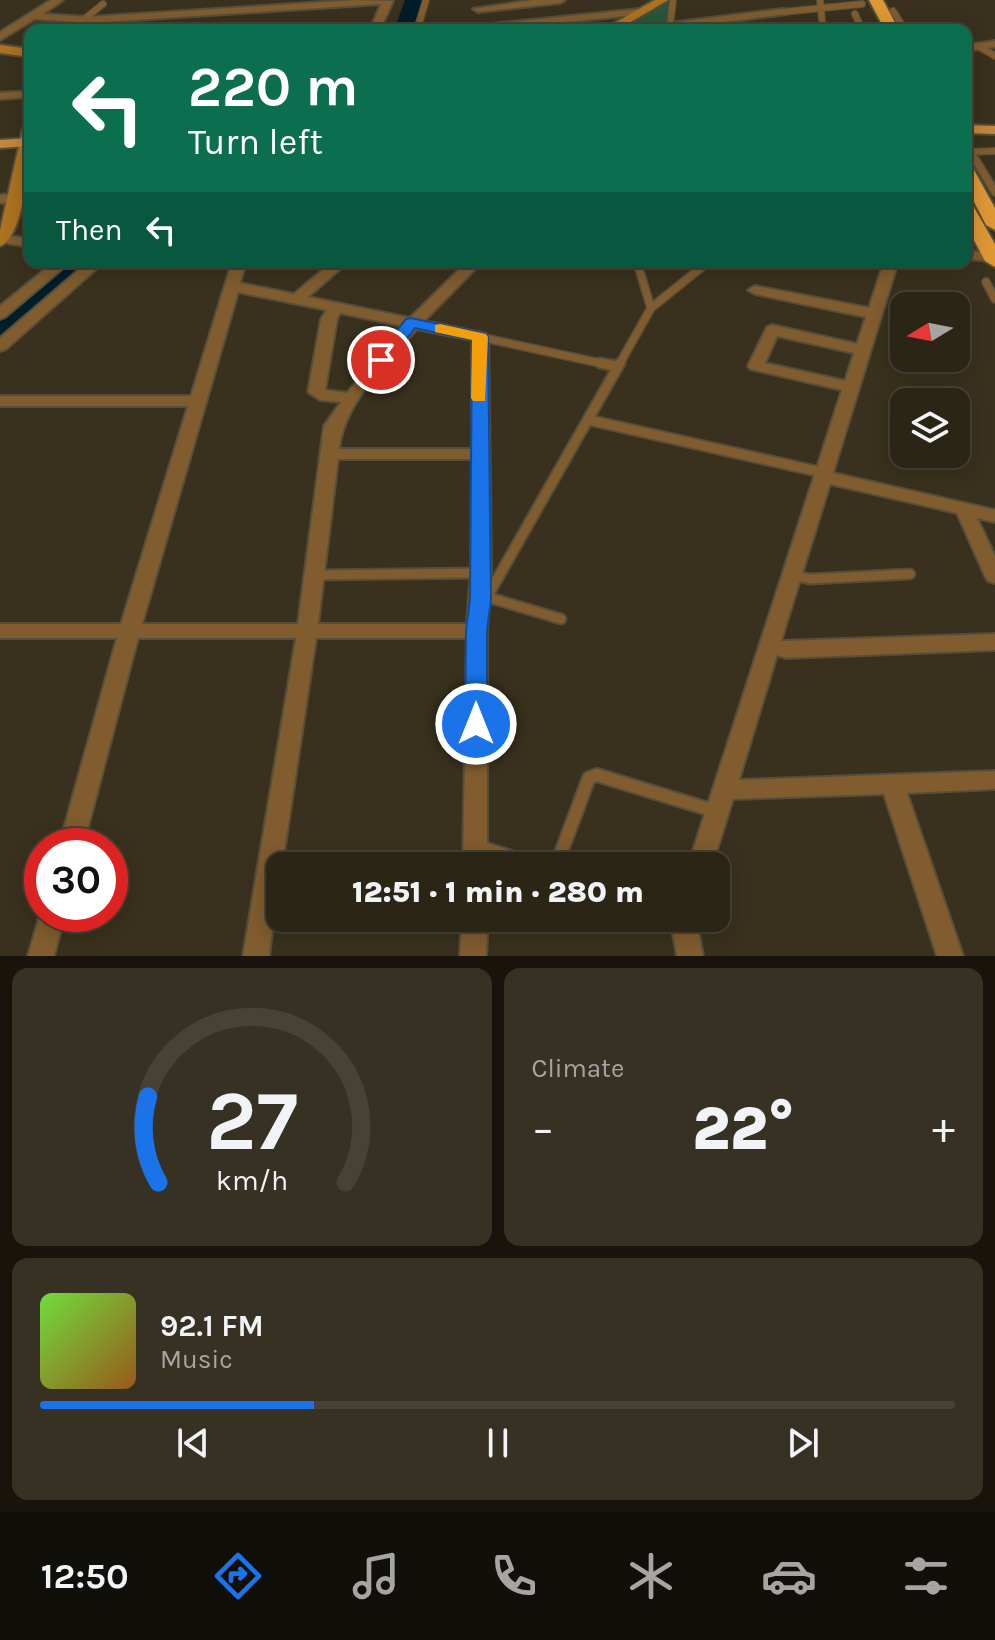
<!DOCTYPE html>
<html lang="en">
<head>
<meta charset="utf-8">
<style>
	body { margin:0; font-family:Karla,sans-serif; background:#373123; color:#f1f3f6; height:100vh; display:flex; flex-direction:column; font-size:30px; white-space:nowrap }
	* { box-sizing:border-box; margin:0 }
	p { font-size:26px; color:#a6a5a1 }
	.icon { flex:none; width:44px; height:44px; fill:none; stroke:currentColor; stroke-width:2; stroke-linecap:round; stroke-linejoin:round }
	.map { position:relative; height:956px; overflow:hidden }
	.panel { display:flex; flex-direction:column; gap:12px; padding:12px; background:#18140c; flex:1 }
	.panel>* { flex:none }
	.top-card { position:absolute; left:24px; top:24px; width:948px; height:244px; border-radius:16px; box-shadow:0 4px 20px #0003,0 0 0 2px #474235; background:#0b6e4f; color:#fff; overflow:hidden }
	.needle { width:52px; rotate:260deg }
	.controls { position:absolute; left:890px; top:292px; display:grid; gap:16px }
	.controls a { display:grid; place-items:center; width:80px; height:80px; border-radius:16px; background:#2b2516; box-shadow:0 4px 20px #0003,0 0 0 2px #474235; font-size:40px }
	.speed { position:absolute; left:24px; top:828px; display:flex; gap:16px; font-size:40px; font-weight:700; text-align:center }
	.speed>* { display:grid; place-content:center; width:104px; height:104px; border-radius:50%; background:#2b2516; box-shadow:0 4px 20px #0003,0 0 0 2px #474235; line-height:1 }
	.speed .limit { border:12px solid #d22; background:#fff; color:#111 }
	.pin { position:absolute; display:grid; place-items:center; width:68px; height:68px; color:#fff; margin:-34px; border:4px solid #fff; border-radius:50%; box-shadow:0 2px 8px #0007 }
	.me { position:absolute; width:88px; margin:-44px; rotate:0deg; stroke-linejoin:round; filter:drop-shadow(0 0 6px #0008) }
	.turn { display:flex; align-items:center; gap:28px; height:168px; padding:0 32px; font-size:36px }
	.turn .icon { width:104px; height:104px; stroke-width:2.5 }
	.turn b { display:block; font-size:56px; line-height:68px }
	.then { display:flex; align-items:center; height:76px; padding:0 32px; background:#0003; gap:16px; font-size:30px }
	.big { font-size:60px; font-weight:800; line-height:1.1 }
	.panel .tile { flex:1; display:flex; flex-direction:column; justify-content:center; gap:12px; min-width:0; padding:0 28px; border-radius:16px; background:#373123 }
	.panel .dial { align-items:center; gap:0 }
	.dial svg { height:208px; overflow:visible; fill:none; stroke:#474235; stroke-width:7; stroke-linecap:round; text-anchor:middle }
	.dial text { fill:#f1f3f6; stroke:none }
	.song { display:flex; align-items:center; gap:24px }
	.cover { width:96px; height:96px; border-radius:12px; background:linear-gradient(135deg,hsl(100 70% 55%),hsl(30 70% 35%)) }
	.played { height:8px; border-radius:4px; background:linear-gradient(90deg,#1a73e8 30%,#474235 30%) }
	.keys { display:flex; justify-content:space-around; direction:ltr }
	.heat { display:flex; justify-content:space-between; align-items:center; font-size:44px; direction:ltr }
	.panel .tiles { flex:1; display:grid; gap:12px; grid-template-columns:1fr 1fr }
	.tile:last-child { grid-column:span 2 }
	.trip { position:absolute; left:266px; top:852px; width:464px; height:80px; border-radius:16px; background:#2b2516; box-shadow:0 4px 20px #0003,0 0 0 2px #474235; font-weight:800; line-height:80px; text-align:center }
	.tab-bar { display:flex; height:128px; justify-content:space-around; align-items:center; background:#110f09; color:#a6a5a1 }
	.tab-bar .icon { width:56px; height:56px }
	.tab-bar .active { color:#1a73e8 }
	.tab-bar b { font-size:36px; color:#f1f3f6 }
	.map>svg:first-child { display:block }
</style>
</head>
<body>
<div class="map">
<svg width="995" height="956" viewBox="0 0 995 956">
	<rect width="100%" height="100%" fill="#39311d"/>
	<!-- green -->
	<path fill="#28563a" d="M 670,1 L 667,25 L 617,30 Z"/>
	<g fill="none" stroke-linecap="round" stroke-linejoin="round">
		<!-- river -->
		<path fill="#001d2a" fill-rule="evenodd" d="M 405,0 L 423,0 L 412,30 L 394,30 Z
			M 69,262 L 98,262 L 10,338 L 0,340 L 0,318 Z"/>
		<!-- lane-far3 casing -->
		<g stroke="#554e3b" stroke-width="8">
			<path id="lane-far3" d="M 820,0 L 823,30
				M 893,11 L 905,30
				M 783,12 L 862,4
				M 855,14 L 862,30
				M 83,20 L 103,4
				M 670,26 L 673,0
				M 417,30 L 426,0
				M 978,46 L 995,56
				M 971,152 L 976,161
				M 971,152 L 995,151"/>
		</g>
		<!-- lane-far2 casing -->
		<g stroke="#554e3b" stroke-width="10">
			<path id="lane-far2" d="M 975,159 L 995,192
				M 637,262 L 651,308
				M 986,282 L 995,299
				M 480,337 L 609,365
				M 619,365 L 651,308 L 708,262"/>
		</g>
		<!-- lane-far1 casing -->
		<g stroke="#554e3b" stroke-width="13">
			<path id="lane-far1" d="M 600,363 L 616,366
				M 589,420 L 825,473
				M 313,575 L 481,573
				M 793,575 L 809,579 L 910,574
				M 487,597 L 561,619
				M 481,599 L 487,597 L 620,363"/>
		</g>
		<!-- lane casing -->
		<g stroke="#554e3b" stroke-width="16">
			<path id="lane" d="M 556,866 L 589,778 L 597,775 L 718,812"/>
		</g>
		<!-- street casing -->
		<g stroke="#554e3b" stroke-width="4">
			<path id="street" d="M 51,0 L 63,0 L 43,14 L 88,17 L 357,0 L 393,1 L 380,30 L 370,30 L 381,4 L 88,23 L 35,19 L 0,40 L 0,32 Z
				M 533,0 L 565,0 L 560,3 L 478,12 L 473,9 Z
				M 640,9 L 644,10 L 644,14 L 492,30 L 466,29 L 471,26 Z
				M 783,9 L 787,10 L 787,14 L 662,30 L 632,30 L 637,27 Z
				M 995,41 L 995,47 L 966,51 L 966,45 Z
				M 30,91 L 30,97 L 0,99 L 0,93 Z
				M 0,195 L 14,194 L 21,198 L 14,202 L 0,203 Z
				M 4,235 L 30,239 L 30,247 L 0,242 L 0,236 Z
				M 966,251 L 995,253 L 995,261 L 966,259 Z
				M 54,262 L 70,262 L 5,317 L 0,319 L 0,306 Z
				M 88,262 L 104,262 L 6,349 L 0,351 L 0,338 Z
				M 232,262 L 246,262 L 240,283 L 294,294 L 332,262 L 348,262 L 308,297 L 410,318 L 467,262 L 482,262 L 424,321 L 486,334 L 488,337 L 491,573 L 487,631 L 487,843 L 537,859 L 540,866 L 487,863 L 487,866 L 463,866 L 467,638 L 316,638 L 282,866 L 280,866 L 269,956 L 243,956 L 296,638 L 138,638 L 83,846 L 59,846 L 117,638 L 0,638 L 0,624 L 121,624 L 188,406 L 0,406 L 0,396 L 191,396 ZM 238,292 L 327,310 L 321,319 L 308,392 L 320,400 L 341,402 L 324,426 L 298,624 L 142,624 ZM 340,313 L 403,326 L 347,393 L 325,390 L 337,319 ZM 417,329 L 472,340 L 472,449 L 339,449 C 344,403 387,362 417,329 ZM 338,459 L 472,459 L 471,573 L 467,624 L 318,624 Z
				M 884,262 L 898,262 L 833,473 L 995,510 L 995,522 L 977,518 L 995,556 L 995,583 L 988,581 L 985,576 L 957,513 L 830,484 L 781,641 L 995,634 L 995,650 L 786,658 L 777,655 L 739,780 L 995,771 L 995,789 L 907,793 L 963,956 L 937,956 L 884,794 L 733,799 L 712,866 L 688,866 L 842,390 L 750,369 L 748,366 L 767,327 L 772,325 L 857,344 L 866,317 L 755,294 L 748,290 L 755,286 L 869,308 ZM 777,336 L 854,353 L 845,381 L 765,363 Z
				M 42,908 L 42,914 L 65,914 L 54,956 L 28,956 Z
				M 462,918 L 488,918 L 486,956 L 460,956 Z
				M 670,918 L 696,918 L 703,956 L 677,956 Z"/>
		</g>
		<!-- secondary casing -->
		<g stroke="#554e3b" stroke-width="4">
			<path id="secondary" d="M 655,0 L 668,0 L 617,30 L 602,30 Z
				M 0,45 L 30,49 L 30,57 L 0,53 Z
				M 30,124 C 30,149 26,237 0,246 L 0,230 L 23,128 Z"/>
		</g>
		<!-- primary casing -->
		<g stroke="#554e3b" stroke-width="4">
			<path id="primary" d="M 966,125 L 995,126 L 995,134 L 966,133 Z
				M 30,138 L 30,146 L 0,148 L 0,140 Z"/>
		</g>
		<!-- highway casing -->
		<g stroke="#554e3b" stroke-width="4">
			<path id="highway" d="M 869,0 L 883,0 L 899,30 L 885,30 Z
				M 966,165 L 974,170 L 995,208 L 995,230 L 986,225 L 966,186 Z
				M 966,203 L 972,204 L 995,244 L 995,267 L 985,261 L 966,225 Z"/>
		</g>
		<!-- lane-far3 -->
		<use href="#lane-far3" stroke="#805c2f" stroke-width="6"/>
		<!-- lane-far2 -->
		<use href="#lane-far2" stroke="#805c2f" stroke-width="7"/>
		<!-- lane-far1 -->
		<use href="#lane-far1" stroke="#805c2f" stroke-width="9"/>
		<!-- lane -->
		<use href="#lane" stroke="#805c2f" stroke-width="12"/>
		<!-- street -->
		<use href="#street" fill="#805c2f" fill-rule="evenodd"/>
		<!-- secondary -->
		<use href="#secondary" fill="#ab7220" fill-rule="evenodd"/>
		<!-- primary -->
		<use href="#primary" fill="#c2873a" fill-rule="evenodd"/>
		<!-- highway -->
		<use href="#highway" fill="#de9735" fill-rule="evenodd"/>
	</g>
	<!-- route -->
	<path fill="#1a73e8" stroke="#114b97" stroke-width="2" d="M 411,318 L 486,334 L 488,337 L 491,599 L 487,631 L 487,724 L 484,731 L 476,733 L 468,731 L 465,724 L 466,631 L 470,599 L 472,340 L 415,328 L 387,364 L 375,364 L 375,357 L 406,319 Z"/>
	<!-- slow -->
	<path fill="#f59e0b" d="M 440,324 L 486,334 L 488,337 L 485,401 L 473,401 L 471,398 L 472,340 L 435,332 L 435,325 Z"/>
</svg>
<div class="controls">
<a><svg class="needle" viewBox="-14 -14 28 28"><path d="M0-13l5 13h-10z" fill="#e53935"/><path d="M0 13l5-13h-10z" fill="#a6a5a1"/></svg></a>
<a><svg class="icon" aria-label="layers" viewBox="0 0 24 24"><path d="M12 4l9 5-9 5-9-5zM3 14l9 5 9-5"/></svg></a>
</div>
<div class="speed"><div class="limit">30</div></div>
<div class="pin" style="left:381px;top:360px;background:#d93025"><svg class="icon" aria-label="arrive" viewBox="0 0 24 24"><path d="M6 21V4h12l-3 4 3 4H6"/></svg></div>
<svg class="me" style="left:476px;top:724px" viewBox="-20 -20 40 40"><circle r="17" fill="#1a73e8" stroke="#fff" stroke-width="3"/><path d="M0-11L8 9 0 5-8 9z" fill="#fff"/></svg>
<div class="trip">12:51 · 1 min · 280 m</div>
<div class="top-card">
<div class="turn"><svg class="icon" aria-label="left" viewBox="0 0 24 24"><path d="M17 20v-9H6M10 6l-5 5 5 5"/></svg><div><b>220 m</b>Turn left</div></div>
<div class="then">Then<svg class="icon" aria-label="left" viewBox="0 0 24 24"><path d="M17 20v-9H6M10 6l-5 5 5 5"/></svg></div>
</div>
</div>
<section class="panel">
<div class="tiles">
<div class="tile dial"><svg viewBox="0 0 100 80">
<path d="M14 69A42 42 0 1 1 86 69"/>
<path d="M14 69A42 42 0 0 1 10 36" stroke="#1a73e8"/>
<text x="50" y="56" font-size="32" font-weight="700">27</text>
<text x="50" y="72" font-size="11">km/h</text>
</svg></div>
<div class="tile"><p>Climate</p>
<div class="heat"><a>−</a><b class="big">22°</b><a>+</a></div>
</div>
<div class="tile">
<div class="song"><i class="cover"></i><div><b>92.1 FM</b><p>Music</p></div></div>
<div class="played"></div>
<div class="keys"><svg class="icon" aria-label="previous" viewBox="0 0 24 24"><path d="M18 5L8 12l10 7zM5 5v14"/></svg><svg class="icon" aria-label="pause" viewBox="0 0 24 24"><path d="M8 5v14M16 5v14"/></svg><svg class="icon" aria-label="next" viewBox="0 0 24 24"><path d="M6 5l10 7-10 7zM19 5v14"/></svg></div>
</div>
</div>
</section>
<nav class="tab-bar">
<b>12:50</b>
<svg class="icon active" aria-label="directions" viewBox="0 0 24 24"><path d="M12 3l9 9-9 9-9-9zM9 14v-3h6M13 9l2 2-2 2"/></svg>
<svg class="icon" aria-label="music" viewBox="0 0 24 24"><path d="M9 18V5l10-2v13"/><circle cx="6" cy="18" r="3"/><circle cx="16" cy="16" r="3"/></svg>
<svg class="icon" aria-label="phone" viewBox="0 0 24 24"><path d="M5 4h4l2 5-3 2q2 4 5 5l2-3 5 2v4C11 20 4 13 5 4z"/></svg>
<svg class="icon" aria-label="climate" viewBox="0 0 24 24"><path d="M12 3v18M4 7l16 10M4 17L20 7"/></svg>
<svg class="icon" aria-label="car" viewBox="0 0 24 24"><path d="M5 17H2v-5l4-1 3-4h7l3 4 3 1v5h-3M9 17h6M6 11h13"/><circle cx="7" cy="17" r="2"/><circle cx="17" cy="17" r="2"/></svg>
<svg class="icon" aria-label="filters" viewBox="0 0 24 24"><path d="M4 7h16M4 17h16"/><circle cx="9" cy="7" r="2"/><circle cx="15" cy="17" r="2"/></svg>
</nav>
</body>
</html>
